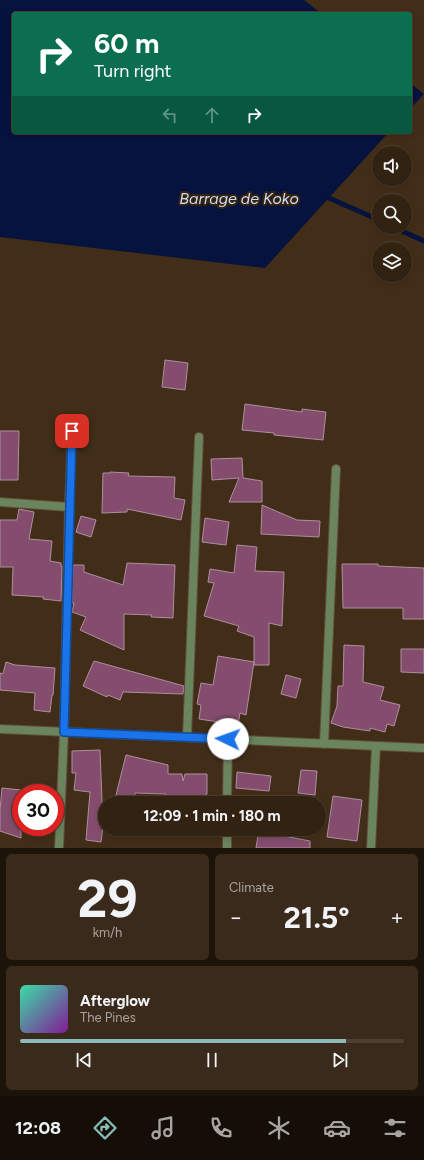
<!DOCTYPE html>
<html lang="en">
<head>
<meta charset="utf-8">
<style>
	body { margin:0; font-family:Figtree,sans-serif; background:#3a2a1b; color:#f1f3f6; height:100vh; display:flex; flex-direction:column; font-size:15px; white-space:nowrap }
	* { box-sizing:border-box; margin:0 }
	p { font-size:13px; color:#a8a49f }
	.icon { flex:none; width:22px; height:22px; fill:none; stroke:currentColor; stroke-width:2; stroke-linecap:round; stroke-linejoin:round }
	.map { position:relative; height:848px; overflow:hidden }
	.side { display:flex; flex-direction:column; gap:6px; padding:6px; background:#1c130a; flex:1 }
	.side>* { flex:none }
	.top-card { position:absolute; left:12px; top:12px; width:400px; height:122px; border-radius:4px; box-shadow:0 2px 6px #0003,0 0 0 1px #4d3f32; background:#0b6e4f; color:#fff; overflow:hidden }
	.buttons { position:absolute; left:372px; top:146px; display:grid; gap:8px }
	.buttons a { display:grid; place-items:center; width:40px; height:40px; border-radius:50%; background:#322212; box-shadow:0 2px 6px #0003,0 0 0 1px #4d3f32; font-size:20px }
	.speed { position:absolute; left:12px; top:784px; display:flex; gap:8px; font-size:20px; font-weight:700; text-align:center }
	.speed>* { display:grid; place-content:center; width:52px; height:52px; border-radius:50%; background:#322212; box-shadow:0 2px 6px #0003,0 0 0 1px #4d3f32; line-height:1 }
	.speed .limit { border:6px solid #d22; background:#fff; color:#111 }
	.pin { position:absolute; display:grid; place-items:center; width:34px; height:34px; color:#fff; margin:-17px; border-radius:8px; box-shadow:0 2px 6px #0006 }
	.me { position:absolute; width:44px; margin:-22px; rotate:273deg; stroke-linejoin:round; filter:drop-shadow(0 0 3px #0008) }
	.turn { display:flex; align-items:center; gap:14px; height:84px; padding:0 16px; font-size:18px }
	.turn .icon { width:52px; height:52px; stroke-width:2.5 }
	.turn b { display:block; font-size:28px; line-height:34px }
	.lanes { display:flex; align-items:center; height:38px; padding:0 16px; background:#0003; justify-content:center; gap:20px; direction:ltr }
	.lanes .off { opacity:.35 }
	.big { font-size:30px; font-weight:700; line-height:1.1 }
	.side .tile { flex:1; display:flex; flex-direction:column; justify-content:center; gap:6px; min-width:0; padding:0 14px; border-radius:6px; background:#3a2a1b }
	.side .dial { align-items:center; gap:0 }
	.dial b { font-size:52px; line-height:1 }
	.song { display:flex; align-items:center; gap:12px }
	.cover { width:48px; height:48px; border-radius:6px; background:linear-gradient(135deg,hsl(160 70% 55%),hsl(290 70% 35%)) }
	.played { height:4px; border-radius:2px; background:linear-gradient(90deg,#8bbbb9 85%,#4d3f32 85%) }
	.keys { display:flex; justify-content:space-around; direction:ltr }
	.heat { display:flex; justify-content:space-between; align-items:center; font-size:22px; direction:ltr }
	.side .tiles { flex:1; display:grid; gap:6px; grid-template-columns:1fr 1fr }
	.tile:last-child { grid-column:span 2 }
	.trip { position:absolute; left:98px; top:796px; width:228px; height:40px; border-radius:20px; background:#322212; box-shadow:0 2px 6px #0003,0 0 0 1px #4d3f32; font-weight:700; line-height:40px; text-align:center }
	.menu { display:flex; height:64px; justify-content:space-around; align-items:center; background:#140e07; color:#a8a49f }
	.menu .icon { width:28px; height:28px }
	.menu .on { color:#8bbbb9 }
	.menu b { font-size:18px; color:#f1f3f6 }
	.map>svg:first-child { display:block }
</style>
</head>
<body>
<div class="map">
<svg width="424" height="848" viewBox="0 0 424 848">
	<rect width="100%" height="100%" fill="#422e18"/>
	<!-- water -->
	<path fill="#05133e" d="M 0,0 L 304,0 L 322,14 L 14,14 L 14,132 L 389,132 L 265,268 L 0,237 Z
		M 410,83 L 424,94 L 410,109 Z"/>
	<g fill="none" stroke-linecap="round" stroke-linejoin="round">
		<!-- stream -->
		<path stroke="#05133e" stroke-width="5" d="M 329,198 L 379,220
			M 393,227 L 424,241"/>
	</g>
	<!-- building -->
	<path fill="#844d6d" stroke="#ae8e9f" d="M 165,360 L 188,363 L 185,390 L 162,387 Z
		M 245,404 L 302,412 L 302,409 L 326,412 L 323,440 L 274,435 L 274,433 L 242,430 Z
		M 0,431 L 19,431 L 18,480 L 0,480 Z
		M 242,458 L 243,478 L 262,481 L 262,502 L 229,502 L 239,478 L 212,480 L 211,459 Z
		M 110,472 L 129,473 L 128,476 L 175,477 L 174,498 L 185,500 L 181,520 L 127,509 L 127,512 L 102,513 L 103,473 L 110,473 Z
		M 262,505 L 297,520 L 320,521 L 319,537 L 261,534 Z
		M 19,509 L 34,512 L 29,539 L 52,541 L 50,561 L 61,563 L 61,566 L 62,566 L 61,601 L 43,599 L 44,597 L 12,595 L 13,567 L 0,567 L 0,520 L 17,520 Z
		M 81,516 L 96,520 L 91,537 L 76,532 Z
		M 205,518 L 229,522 L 226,545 L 202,542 Z
		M 237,545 L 257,547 L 255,571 L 284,572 L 282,626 L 269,623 L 269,665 L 254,665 L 254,637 L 237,631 L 239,626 L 204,616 L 214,583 L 208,582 L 210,569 L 234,573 Z
		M 127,563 L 175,565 L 173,618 L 151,617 L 152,615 L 124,614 L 124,650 L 80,630 L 86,617 L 72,612 L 74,603 L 72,603 L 73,565 L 84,565 L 84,572 L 123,585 Z
		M 342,564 L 378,564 L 378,566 L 424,568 L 424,619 L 403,619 L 403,608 L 343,608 Z
		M 344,645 L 364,646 L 363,682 L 384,687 L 380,700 L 400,705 L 394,726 L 387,724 L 385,732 L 370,728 L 370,731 L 343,727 L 331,723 L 337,706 L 338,686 L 343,686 Z
		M 401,649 L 424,649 L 424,673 L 401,672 Z
		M 218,656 L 254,662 L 246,715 L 240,713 L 238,725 L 199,719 L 201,705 L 197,704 L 201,683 L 213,685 Z
		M 94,661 L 184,686 L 183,694 L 123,692 L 120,700 L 108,695 L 107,697 L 83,686 Z
		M 6,662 L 15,665 L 55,668 L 53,695 L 52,695 L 50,712 L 34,710 L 35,693 L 0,690 L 0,673 L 3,674 Z
		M 286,675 L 301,679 L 296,698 L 281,694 Z
		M 100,750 L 103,826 L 101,842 L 86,840 L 90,792 L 74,790 L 76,773 L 72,773 L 72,751 Z
		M 126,755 L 168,765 L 168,774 L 182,774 L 183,781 L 185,774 L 207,774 L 207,794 L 206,794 L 205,803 L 166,803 L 166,794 L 135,793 L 134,803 L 114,803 Z
		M 301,770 L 317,771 L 315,795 L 298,793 Z
		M 237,772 L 271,776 L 269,791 L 236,788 Z
		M 2,788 L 21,790 L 21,838 L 0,831 L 0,810 Z
		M 333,796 L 362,800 L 357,841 L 327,837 Z
		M 259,829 L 285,829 L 284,836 L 310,841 L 310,848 L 256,848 Z"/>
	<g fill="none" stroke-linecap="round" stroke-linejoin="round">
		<!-- minor casing -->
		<g stroke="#5f4c38" stroke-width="10">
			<path id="minor" d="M 0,502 L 69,507
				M 0,729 L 424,748
				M 187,737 L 199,437
				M 324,744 L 336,469
				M 227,803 L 228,739
				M 59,848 L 64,732 L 69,507 L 72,431
				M 227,848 L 227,829
				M 371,848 L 376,746"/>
		</g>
		<!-- minor -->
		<use href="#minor" stroke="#6a845e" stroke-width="8"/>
	</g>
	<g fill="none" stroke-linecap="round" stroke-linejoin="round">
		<!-- route casing -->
		<g stroke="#114b97" stroke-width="10">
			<path id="route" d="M 72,431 L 64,732 L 228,739"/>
		</g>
		<!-- route -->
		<use href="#route" stroke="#1a73e8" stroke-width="7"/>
	</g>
	<g text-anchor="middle" stroke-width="4" stroke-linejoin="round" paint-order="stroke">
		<!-- water labels -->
		<g font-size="16" font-style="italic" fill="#ceddfc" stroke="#37240e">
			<text x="239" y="204">Barrage de Koko</text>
		</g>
	</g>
</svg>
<div class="buttons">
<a><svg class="icon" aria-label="sound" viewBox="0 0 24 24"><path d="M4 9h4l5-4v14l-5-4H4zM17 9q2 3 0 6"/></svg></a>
<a><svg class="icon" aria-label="search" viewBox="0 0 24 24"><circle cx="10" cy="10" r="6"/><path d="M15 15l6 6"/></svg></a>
<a><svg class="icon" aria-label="layers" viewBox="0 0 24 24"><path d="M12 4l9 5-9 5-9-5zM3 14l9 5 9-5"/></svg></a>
</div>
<div class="speed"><div class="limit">30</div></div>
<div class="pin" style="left:72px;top:431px;background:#d93025"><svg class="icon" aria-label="arrive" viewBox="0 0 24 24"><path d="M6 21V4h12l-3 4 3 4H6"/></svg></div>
<svg class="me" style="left:228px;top:739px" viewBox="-20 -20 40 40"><circle r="19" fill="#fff"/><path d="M0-13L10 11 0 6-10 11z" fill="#1a73e8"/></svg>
<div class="trip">12:09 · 1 min · 180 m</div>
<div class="top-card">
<div class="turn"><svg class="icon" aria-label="right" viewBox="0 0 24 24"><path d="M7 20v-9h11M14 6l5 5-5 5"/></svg><div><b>60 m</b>Turn right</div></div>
<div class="lanes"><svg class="icon off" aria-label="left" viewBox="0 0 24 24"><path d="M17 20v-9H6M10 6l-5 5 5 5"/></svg><svg class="icon off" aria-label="ahead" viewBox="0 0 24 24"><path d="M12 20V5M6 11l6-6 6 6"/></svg><svg class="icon" aria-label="right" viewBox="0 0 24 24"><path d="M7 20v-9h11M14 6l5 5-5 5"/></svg></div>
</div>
</div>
<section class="side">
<div class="tiles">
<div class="tile dial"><b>29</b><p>km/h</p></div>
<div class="tile"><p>Climate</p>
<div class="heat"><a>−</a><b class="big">21.5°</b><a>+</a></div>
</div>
<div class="tile">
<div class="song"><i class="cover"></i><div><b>Afterglow</b><p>The Pines</p></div></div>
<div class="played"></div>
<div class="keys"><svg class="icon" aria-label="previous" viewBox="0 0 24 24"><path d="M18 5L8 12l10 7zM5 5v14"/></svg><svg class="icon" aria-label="pause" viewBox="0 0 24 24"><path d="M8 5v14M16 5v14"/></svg><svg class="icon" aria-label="next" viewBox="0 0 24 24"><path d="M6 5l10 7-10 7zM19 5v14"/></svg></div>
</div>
</div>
</section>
<nav class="menu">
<b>12:08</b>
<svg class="icon on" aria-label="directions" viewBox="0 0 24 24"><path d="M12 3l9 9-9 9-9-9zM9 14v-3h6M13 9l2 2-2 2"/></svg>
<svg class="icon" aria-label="music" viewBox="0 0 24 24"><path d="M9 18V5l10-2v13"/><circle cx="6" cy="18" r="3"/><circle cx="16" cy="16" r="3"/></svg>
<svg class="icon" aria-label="phone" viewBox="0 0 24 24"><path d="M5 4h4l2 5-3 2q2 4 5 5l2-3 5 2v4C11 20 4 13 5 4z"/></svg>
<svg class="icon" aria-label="climate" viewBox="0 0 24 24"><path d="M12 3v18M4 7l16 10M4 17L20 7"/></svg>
<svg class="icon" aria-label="car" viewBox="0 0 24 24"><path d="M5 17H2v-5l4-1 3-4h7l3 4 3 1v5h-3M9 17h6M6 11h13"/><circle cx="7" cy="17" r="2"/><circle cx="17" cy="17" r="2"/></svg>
<svg class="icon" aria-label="filters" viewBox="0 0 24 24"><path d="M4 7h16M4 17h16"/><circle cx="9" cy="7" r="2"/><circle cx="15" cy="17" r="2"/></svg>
</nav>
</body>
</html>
